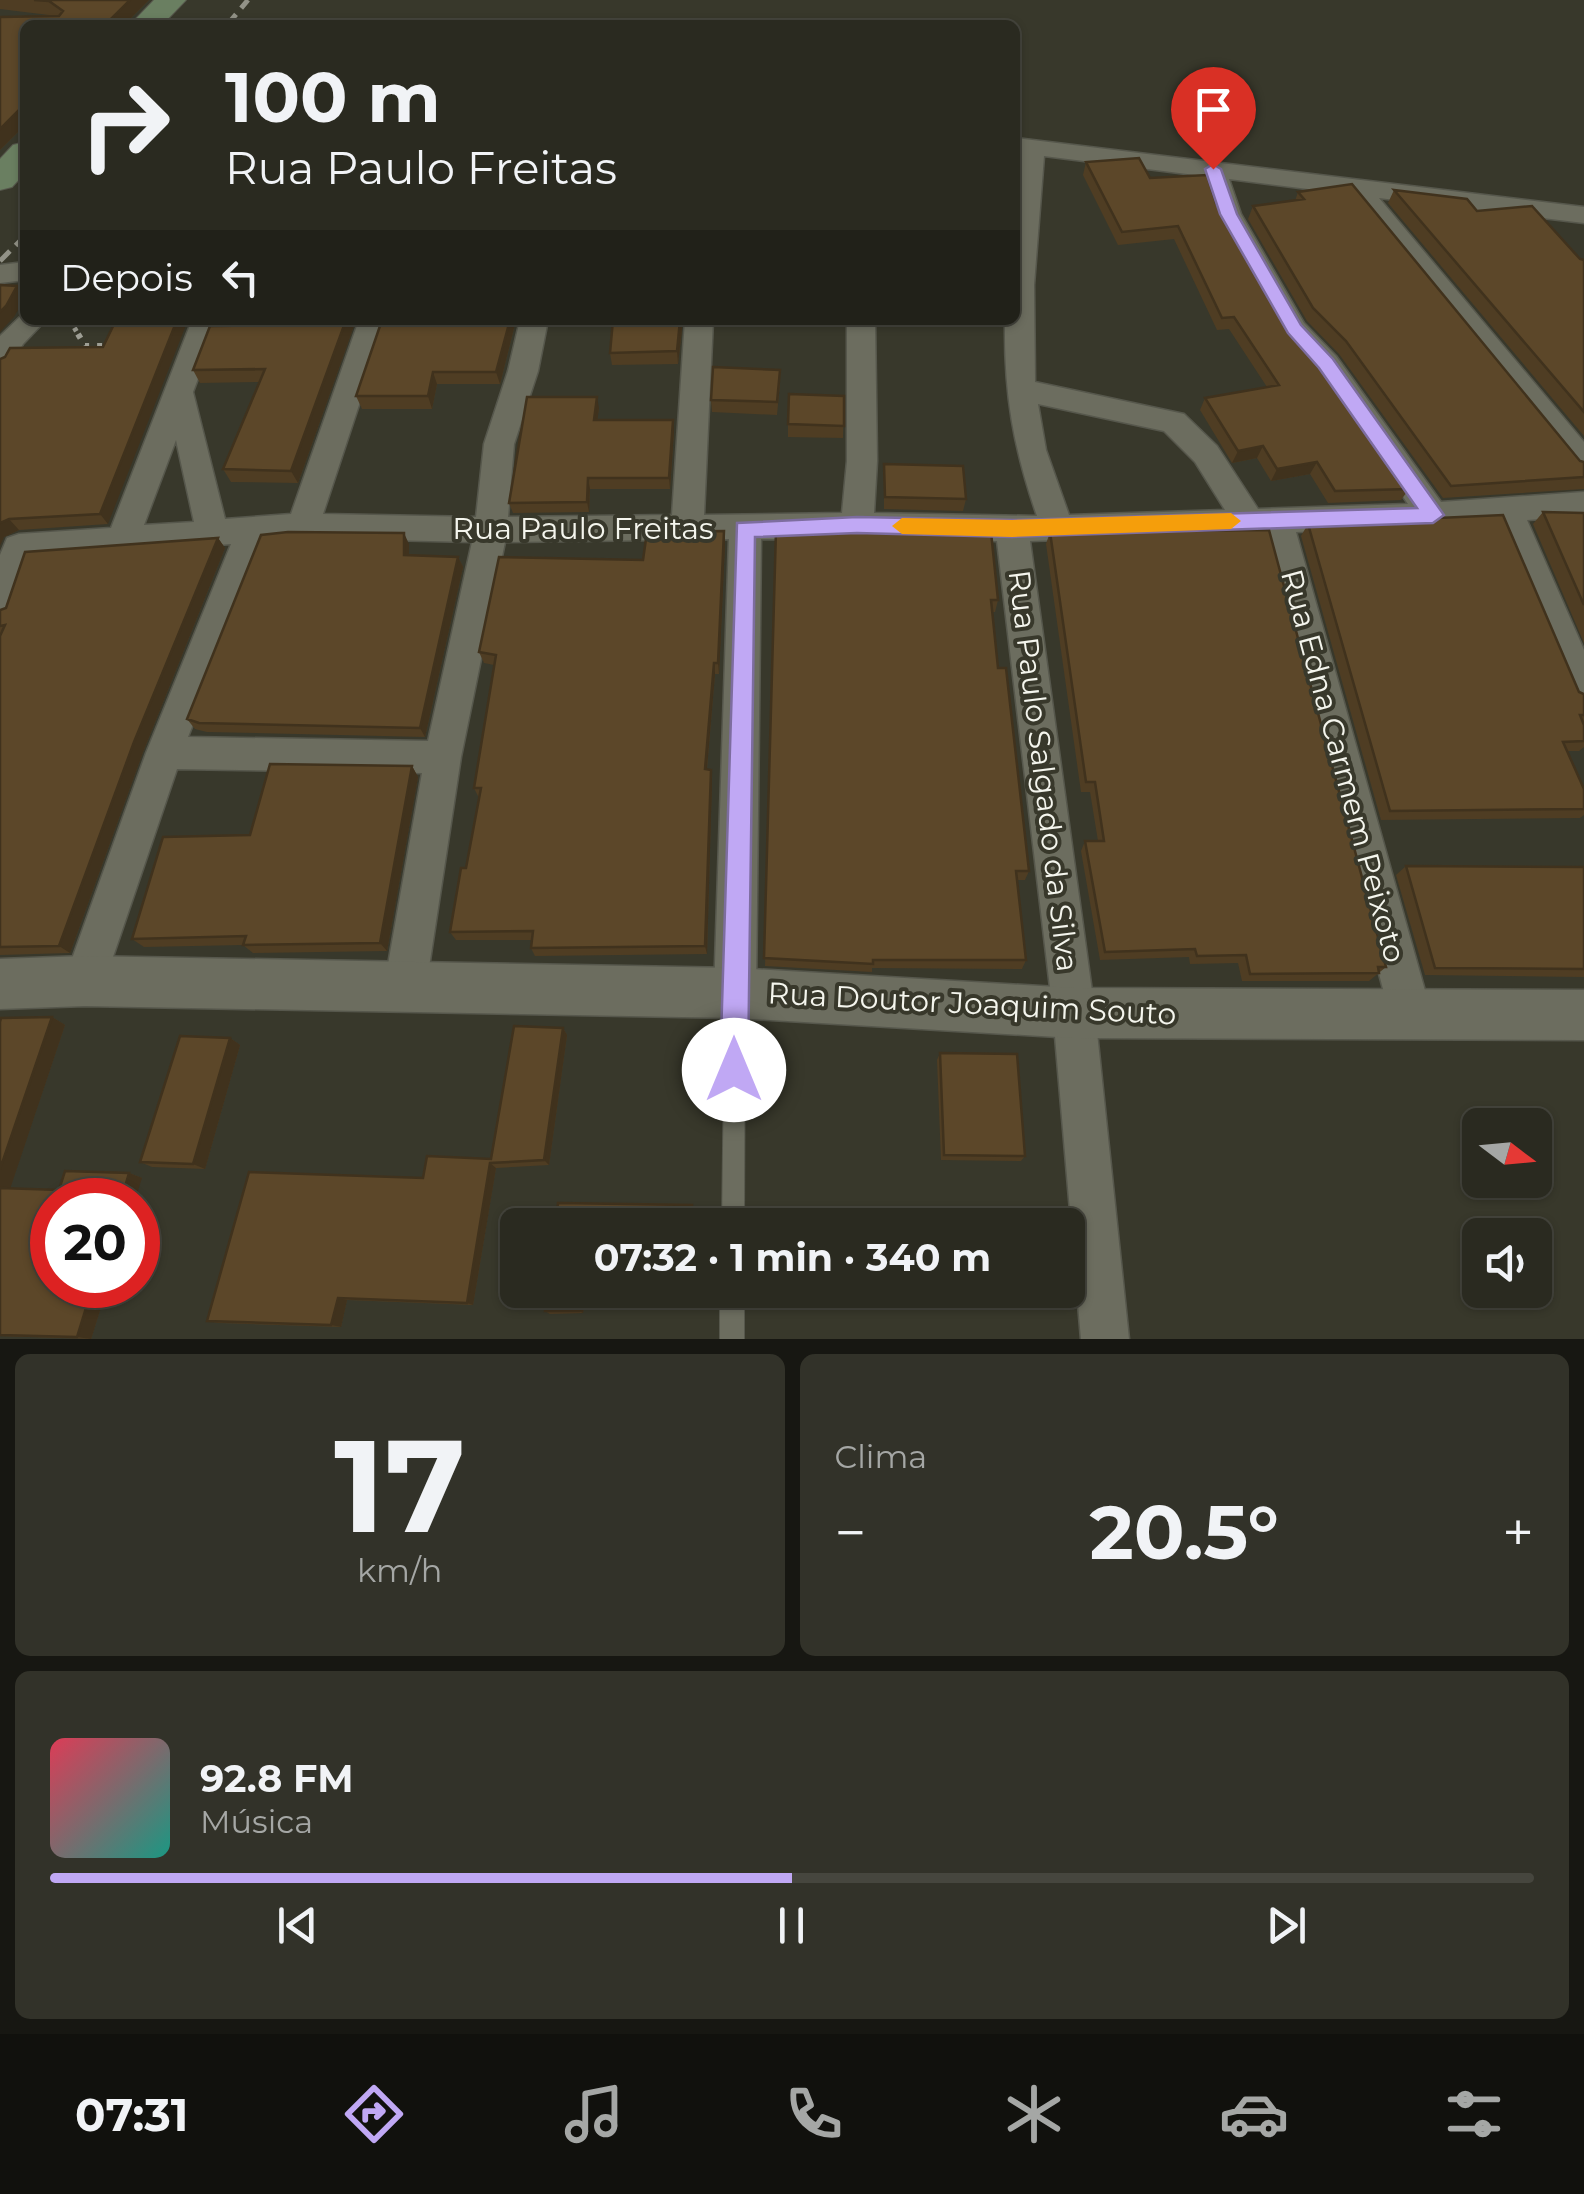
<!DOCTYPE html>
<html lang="pt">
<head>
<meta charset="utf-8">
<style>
	body { margin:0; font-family:Montserrat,sans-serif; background:#323229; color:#f1f3f6; height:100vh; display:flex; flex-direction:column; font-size:38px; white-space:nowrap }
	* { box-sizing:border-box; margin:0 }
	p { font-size:32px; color:#a5a7a5 }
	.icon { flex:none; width:55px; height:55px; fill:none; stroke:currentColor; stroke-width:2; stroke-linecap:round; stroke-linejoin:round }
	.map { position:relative; height:1339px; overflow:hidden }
	.side { display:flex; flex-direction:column; gap:15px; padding:15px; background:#171712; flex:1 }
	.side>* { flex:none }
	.hud { position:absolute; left:20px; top:20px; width:1000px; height:305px; border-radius:15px; box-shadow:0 2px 8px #0004,0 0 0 2px #46463e; background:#2a2a20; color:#f1f3f6; overflow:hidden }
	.needle { width:65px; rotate:106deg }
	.buttons { position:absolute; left:1462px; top:1108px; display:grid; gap:20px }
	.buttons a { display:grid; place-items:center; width:90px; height:90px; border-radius:15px; background:#2a2a20; box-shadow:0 2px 8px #0004,0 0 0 2px #46463e; font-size:50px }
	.speed { position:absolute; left:30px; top:1178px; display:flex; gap:20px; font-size:50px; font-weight:700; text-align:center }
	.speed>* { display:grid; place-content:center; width:130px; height:130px; border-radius:50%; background:#2a2a20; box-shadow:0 2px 8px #0004,0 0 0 2px #46463e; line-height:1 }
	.speed .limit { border:15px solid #d22; background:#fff; color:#111 }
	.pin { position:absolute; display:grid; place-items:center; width:85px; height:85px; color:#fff; margin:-102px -42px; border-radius:50% 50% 50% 0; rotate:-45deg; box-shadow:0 0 10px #0007 }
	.pin .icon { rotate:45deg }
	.me { position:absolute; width:110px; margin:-55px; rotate:0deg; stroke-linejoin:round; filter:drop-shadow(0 0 8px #0008) }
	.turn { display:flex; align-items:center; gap:35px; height:210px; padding:0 40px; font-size:45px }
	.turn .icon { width:130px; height:130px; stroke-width:2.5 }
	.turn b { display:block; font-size:70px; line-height:85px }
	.then { display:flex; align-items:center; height:95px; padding:0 40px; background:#0003; gap:20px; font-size:38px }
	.big { font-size:75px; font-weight:700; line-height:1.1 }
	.side .tile { flex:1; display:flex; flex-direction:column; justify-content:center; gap:15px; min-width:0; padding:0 35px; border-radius:15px; background:#323229 }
	.side .dial { align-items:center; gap:0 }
	.dial b { font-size:130px; line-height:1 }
	.song { display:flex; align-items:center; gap:30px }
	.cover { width:120px; height:120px; border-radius:15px; background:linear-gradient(135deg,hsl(350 70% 55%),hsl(170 70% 35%)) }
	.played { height:10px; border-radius:5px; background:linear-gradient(90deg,#c0a8f4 50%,#46463e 50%) }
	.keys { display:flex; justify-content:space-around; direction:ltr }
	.heat { display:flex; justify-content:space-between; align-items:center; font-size:55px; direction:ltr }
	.side .tiles { flex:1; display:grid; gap:15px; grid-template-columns:1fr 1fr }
	.tile:last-child { grid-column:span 2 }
	.trip { position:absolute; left:500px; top:1208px; width:585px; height:100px; border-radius:15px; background:#2a2a20; box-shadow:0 2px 8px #0004,0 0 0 2px #46463e; font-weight:700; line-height:100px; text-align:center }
	.tab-bar { display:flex; height:160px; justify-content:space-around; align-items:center; background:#11110d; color:#a5a7a5 }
	.tab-bar .icon { width:70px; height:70px }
	.tab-bar .current { color:#c0a8f4 }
	.tab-bar b { font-size:45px; color:#f1f3f6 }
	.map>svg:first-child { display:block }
</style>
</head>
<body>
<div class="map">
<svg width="1584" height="1339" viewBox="0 0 1584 1339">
	<rect width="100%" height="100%" fill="#38382b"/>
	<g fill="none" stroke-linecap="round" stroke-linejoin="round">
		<!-- service casing -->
		<g stroke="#56574c" stroke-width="2">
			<path id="service" d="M 735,984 L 742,987 L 745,994 L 744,1225 L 722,1225 L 725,994 L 728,987 Z
				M 720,1290 L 744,1290 L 744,1339 L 720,1339 Z"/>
		</g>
		<!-- minor casing -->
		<g stroke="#56574c" stroke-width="3">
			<path id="minor" d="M 1015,138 L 1584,207 L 1584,223 L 1379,198 L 1584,442 L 1584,474 L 1573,471 L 1348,194 L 1229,179 L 1241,214 L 1304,323 L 1336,356 L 1441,502 L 1584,492 L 1584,516 L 1527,520 L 1584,650 L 1584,705 L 1571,701 L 1566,690 L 1496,523 L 1296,532 L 1431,1012 L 1425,1027 L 1410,1033 L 1395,1027 L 1389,1012 L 1264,533 L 1030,541 L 1095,1013 L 1129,1339 L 1081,1339 L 1053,1013 L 997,541 L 761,539 L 756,993 L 750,1007 L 735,1013 L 720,1007 L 714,993 L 729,539 L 505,542 L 461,757 L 426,987 L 420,1001 L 405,1007 L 390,1001 L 384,987 L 422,773 L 177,769 L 100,995 L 85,1001 L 70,995 L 64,981 L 146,753 L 231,544 L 32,559 L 12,617 L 0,621 L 0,555 L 7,538 L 19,534 L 111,528 L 192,320 L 220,320 L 193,392 L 225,519 L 291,514 L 359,320 L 387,320 L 323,514 L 476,517 L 484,444 L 508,371 L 520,320 L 548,320 L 538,371 L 514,444 L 508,517 L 672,515 L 685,320 L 713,320 L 704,515 L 842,513 L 847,461 L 847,320 L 875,320 L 877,461 L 874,513 L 1037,516 C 1013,447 1004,393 1005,320 L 1015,320 L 1015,192 L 1019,153 L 1015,152 ZM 1044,156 L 1203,176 L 1215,214 L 1284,336 L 1316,370 L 1408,504 L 1258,509 L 1217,446 L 1184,414 L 1035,382 L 1034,285 ZM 1038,404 L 1164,431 L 1195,462 L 1225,510 L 1069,515 L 1046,450 ZM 176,440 L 194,522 L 144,525 ZM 303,538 L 472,542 L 428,741 L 188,737 L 265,541 Z
				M 25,262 L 25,280 L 0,283 L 0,265 Z
				M 25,312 L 25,320 L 46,320 L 23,344 L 10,367 L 0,370 L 0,336 Z"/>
		</g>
		<!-- tertiary casing -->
		<g stroke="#56574c" stroke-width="3">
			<path id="tertiary" d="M 85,956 L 735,968 L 1074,988 L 1584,990 L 1584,1040 L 1074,1038 L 735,1018 L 85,1006 L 0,1009 L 0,959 Z"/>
		</g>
		<!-- secondary casing -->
		<g stroke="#56574c" stroke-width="2">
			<path id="secondary" d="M 154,0 L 186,0 L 162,25 L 130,25 Z
				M 25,142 L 25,173 L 12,187 L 0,190 L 0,159 L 13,145 Z"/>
		</g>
		<!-- path-far1 -->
		<path stroke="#9f9f95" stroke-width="5" stroke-dasharray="4 5" stroke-linecap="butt" d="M 70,320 L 79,336"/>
		<!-- path -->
		<path stroke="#9f9f95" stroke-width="6" stroke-dasharray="5 8" stroke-linecap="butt" d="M 78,334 L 85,346 L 109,346"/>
		<!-- service -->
		<use href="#service" fill="#6c6d5f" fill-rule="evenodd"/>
		<!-- minor -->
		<use href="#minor" fill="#6c6d5f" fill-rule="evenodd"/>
		<!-- tertiary -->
		<use href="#tertiary" fill="#6c6d5f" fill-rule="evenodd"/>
		<!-- secondary -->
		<use href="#secondary" fill="#6a7f61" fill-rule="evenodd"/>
		<!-- rail -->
		<path stroke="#929287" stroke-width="5" stroke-dasharray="14 8" stroke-linecap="butt" d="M 227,25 L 248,0
			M 0,261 L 25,236"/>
	</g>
	<!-- wall -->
	<path fill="#4f3d23" d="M 0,0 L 149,0 L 124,25 L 25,25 L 25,125 L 0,150 L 0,17 L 57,16 L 0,9 Z
		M 1086,162 L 1150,178 L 1216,203 L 1286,325 L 1409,489 L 1401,500 L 1328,503 L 1310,474 L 1271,481 L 1257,458 L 1232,463 L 1200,410 L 1205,398 L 1267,387 L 1229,329 L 1217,330 L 1174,239 L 1118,245 L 1083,175 Z
		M 1394,190 L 1477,211 L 1584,260 L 1584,436 L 1388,203 Z
		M 1298,192 L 1580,461 L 1584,462 L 1584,489 L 1443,498 L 1339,354 L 1307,321 L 1248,219 L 1253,206 L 1295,201 Z
		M 288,320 L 356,320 L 298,483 L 231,482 L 223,469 L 259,382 L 200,383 L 193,370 L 286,325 Z
		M 516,320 L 500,384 L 437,384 L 432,409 L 362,409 L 356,396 Z
		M 683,320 L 678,364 L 612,365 L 610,353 Z
		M 0,359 L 108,524 L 19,530 L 4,537 Z
		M 780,383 L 777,415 L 712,412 L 711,400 Z
		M 844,396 L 843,438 L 788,437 L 788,424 Z
		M 599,408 L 597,420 L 674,431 L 670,489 L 590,489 L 589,512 L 513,513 L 509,503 Z
		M 884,464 L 966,499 L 963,511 L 884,509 Z
		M 1543,512 L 1584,513 L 1584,643 L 1533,524 Z
		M 1308,524 L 1584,694 L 1584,747 L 1579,751 L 1568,751 L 1584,789 L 1584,815 L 1580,818 L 1381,820 L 1301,536 Z
		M 776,530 L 998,600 L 995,612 L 992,612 L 998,668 L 1029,871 L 1025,880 L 1017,880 L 1026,960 L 1022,969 L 872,968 L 872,972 L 765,966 Z
		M 724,531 L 725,543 L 719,674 L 715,674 L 707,769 L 711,770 L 712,780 L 707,954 L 535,956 L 531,948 L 532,940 L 456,940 L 450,932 L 466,868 L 479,798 L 474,788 L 494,665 L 484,663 L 479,652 L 643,560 Z
		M 1050,532 L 1386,967 L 1369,981 L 1242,981 L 1238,963 L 1190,964 L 1189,957 L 1100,960 L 1081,851 L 1085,841 L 1098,841 L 1090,792 L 1081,792 L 1046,544 Z
		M 218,538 L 225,548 L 143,752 L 70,953 L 0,955 L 0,610 Z
		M 409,544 L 409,555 L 458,557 L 463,567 L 425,737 L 207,732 L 195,729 L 187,719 Z
		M 412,766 L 418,777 L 387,951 L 253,953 L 243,945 L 144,947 L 132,939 L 250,835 Z
		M 1406,866 L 1584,867 L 1584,977 L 1425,975 L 1396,875 Z
		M 52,1017 L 65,1025 L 10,1188 L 59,1190 L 129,1173 L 142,1178 L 52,1285 L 108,1285 L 91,1339 L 0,1336 L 0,1022 Z
		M 563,1028 L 567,1035 L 549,1165 L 496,1168 L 473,1305 L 347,1300 L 341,1327 L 219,1323 L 207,1321 L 491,1159 Z
		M 230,1038 L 240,1045 L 205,1169 L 152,1167 L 140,1162 Z
		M 940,1053 L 1025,1156 L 1021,1161 L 941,1160 L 937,1060 Z
		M 547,1290 L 586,1290 L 583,1313 L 550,1314 L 545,1311 Z"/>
	<!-- shaded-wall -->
	<path fill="#40321d" d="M 130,0 L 149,0 L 124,25 L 105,25 Z
		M 25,104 L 25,125 L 0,150 L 0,129 Z
		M 17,286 L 25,298 L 14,317 L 0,332 L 0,312 Z
		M 177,320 L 188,320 L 108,524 L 100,514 Z
		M 346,320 L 356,320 L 298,483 L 291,471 Z
		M 510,320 L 516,320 L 500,384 L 496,372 Z
		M 680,320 L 683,320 L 678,364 L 677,351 Z
		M 433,372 L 437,384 L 432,409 L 428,396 Z
		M 597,397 L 599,408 L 596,431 L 594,420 Z
		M 673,420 L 674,431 L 670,489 L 669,478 Z
		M 1263,446 L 1257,458 L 1232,463 L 1238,451 Z
		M 1317,462 L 1310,474 L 1271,481 L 1277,469 Z
		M 588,478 L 590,489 L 589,512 L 587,502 Z
		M 9,519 L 19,530 L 4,537 L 0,546 L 0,523 Z
		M 724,531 L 725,543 L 719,674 L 718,663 Z
		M 404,533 L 409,544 L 409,566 L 404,555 Z
		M 218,538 L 225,548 L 143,752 L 70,953 L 59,946 L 134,742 Z
		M 458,557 L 463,567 L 425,737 L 420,728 Z
		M 714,663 L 715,674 L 706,779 L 705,769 Z
		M 412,766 L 418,777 L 387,951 L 380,943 Z
		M 711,770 L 712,780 L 707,954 L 705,946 Z
		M 52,1017 L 65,1025 L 9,1192 L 0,1190 L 0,1169 Z
		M 563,1028 L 567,1035 L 549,1165 L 544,1160 Z
		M 230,1038 L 240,1045 L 205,1169 L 193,1164 Z
		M 490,1163 L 496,1168 L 473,1305 L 467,1303 Z
		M 129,1173 L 142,1178 L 135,1200 L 121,1200 Z
		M 93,1285 L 108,1285 L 91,1339 L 77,1337 Z
		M 581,1290 L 586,1290 L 583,1313 L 579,1311 Z
		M 338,1298 L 347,1300 L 341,1327 L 331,1325 Z"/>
	<!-- building -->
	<path fill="#5c4729" stroke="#40321d" stroke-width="2.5" d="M 34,0 L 130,0 L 105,25 L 25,25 L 25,104 L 0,129 L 0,17 L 59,16 L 63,11 L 49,1 Z
		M 1139,158 L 1150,178 L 1207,175 L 1216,203 L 1286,325 L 1319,360 L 1409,489 L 1335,491 L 1317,462 L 1277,469 L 1263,446 L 1238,451 L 1205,398 L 1279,385 L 1234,317 L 1222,318 L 1178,226 L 1122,232 L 1086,162 Z
		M 1352,184 L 1580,461 L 1584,462 L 1584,477 L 1451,486 L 1346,341 L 1313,308 L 1253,206 L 1304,199 L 1298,192 Z
		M 1394,190 L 1467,199 L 1477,211 L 1532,206 L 1580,259 L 1584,260 L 1584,412 Z
		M 0,285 L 17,286 L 6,306 L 0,312 Z
		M 116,320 L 177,320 L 100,514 L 9,519 L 0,523 L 0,359 L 5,357 L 10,348 L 103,347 Z
		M 288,320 L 346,320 L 291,471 L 223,469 L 265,369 L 193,370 L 210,326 L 286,325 Z
		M 382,320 L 510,320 L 496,372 L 433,372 L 428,396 L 356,396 Z
		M 613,320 L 680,320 L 677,351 L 610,353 Z
		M 713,367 L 780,370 L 777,402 L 711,400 Z
		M 789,394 L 844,396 L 844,426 L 788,424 Z
		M 527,397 L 597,397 L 594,420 L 673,420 L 669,478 L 588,478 L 587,502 L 509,503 Z
		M 884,464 L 963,466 L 966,499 L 885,497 Z
		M 1543,512 L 1584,513 L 1584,605 Z
		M 1503,515 L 1579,692 L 1584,694 L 1584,715 L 1580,715 L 1584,725 L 1584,741 L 1563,742 L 1584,789 L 1584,809 L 1390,811 L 1308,524 Z
		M 776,530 L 991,532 L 998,600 L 991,600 L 998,668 L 1006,668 L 1029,871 L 1016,871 L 1026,960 L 873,960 L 873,964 L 764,958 Z
		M 1269,530 L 1386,967 L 1378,967 L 1379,973 L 1250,974 L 1246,955 L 1197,956 L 1195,949 L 1105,952 L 1085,841 L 1104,841 L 1095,782 L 1086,782 L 1050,532 Z
		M 724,531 L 718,663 L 714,663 L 705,769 L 711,770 L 705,946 L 531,948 L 533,931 L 450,932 L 461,868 L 466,868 L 481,788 L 474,788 L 496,655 L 479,652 L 499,557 L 643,560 L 647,532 Z
		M 288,532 L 404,533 L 404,555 L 458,557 L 420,728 L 199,723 L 187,719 L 261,535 Z
		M 218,538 L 134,742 L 59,946 L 0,947 L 0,636 L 5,625 L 0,626 L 0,610 L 6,608 L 25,552 Z
		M 270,764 L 412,766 L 380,943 L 243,945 L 246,936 L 132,939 L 163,837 L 250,835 Z
		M 1406,866 L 1584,867 L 1584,969 L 1435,968 Z
		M 52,1017 L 0,1169 L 0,1022 L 1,1018 Z
		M 514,1026 L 563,1028 L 544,1160 L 490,1163 L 467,1303 L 338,1298 L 331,1325 L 207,1321 L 249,1172 L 423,1178 L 427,1156 L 491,1159 Z
		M 180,1036 L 230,1038 L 193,1164 L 140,1162 Z
		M 940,1053 L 1017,1054 L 1025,1156 L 944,1155 Z
		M 65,1171 L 129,1173 L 121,1200 L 52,1200 L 52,1285 L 93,1285 L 77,1337 L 0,1335 L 0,1188 L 59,1190 Z
		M 558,1203 L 692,1205 L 691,1225 L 555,1225 Z
		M 547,1290 L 581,1290 L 579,1311 L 545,1311 Z"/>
	<!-- route -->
	<path fill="#c0a8f4" stroke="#7d6d9f" stroke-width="2.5" d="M 1213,164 L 1221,169 L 1237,214 L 1301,325 L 1333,359 L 1444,515 L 1433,523 L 1012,537 L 857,533 L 755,537 L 748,1070 L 744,1080 L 734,1084 L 724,1080 L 720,1070 L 737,523 L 857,517 L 1012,520 L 1417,508 L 1319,368 L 1288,333 L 1220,214 L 1205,169 Z"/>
	<!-- slow -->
	<path fill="#f59e0b" d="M 1231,513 L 1241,521 L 1231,529 L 1012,537 L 902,534 L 892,526 L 902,518 L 1012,520 Z"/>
	<g text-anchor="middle" stroke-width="8" stroke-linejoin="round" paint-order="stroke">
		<!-- street labels -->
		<g font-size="30" fill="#f4f5ed" stroke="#38382b">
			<text x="583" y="539">Rua Paulo Freitas</text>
			<text transform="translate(1343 766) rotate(75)" y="10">Rua Edna Carmem Peixoto</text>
			<text transform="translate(1043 771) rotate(83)" y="10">Rua Paulo Salgado da Silva</text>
			<text transform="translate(972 1004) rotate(3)" y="10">Rua Doutor Joaquim Souto</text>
		</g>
	</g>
</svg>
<div class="buttons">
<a><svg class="needle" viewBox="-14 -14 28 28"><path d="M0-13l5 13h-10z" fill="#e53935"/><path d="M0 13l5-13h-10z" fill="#a5a7a5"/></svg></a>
<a><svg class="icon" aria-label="sound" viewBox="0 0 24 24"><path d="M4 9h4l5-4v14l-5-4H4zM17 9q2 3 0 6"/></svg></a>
</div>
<div class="speed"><div class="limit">20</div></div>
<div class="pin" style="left:1213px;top:169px;background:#d93025"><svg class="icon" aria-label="arrive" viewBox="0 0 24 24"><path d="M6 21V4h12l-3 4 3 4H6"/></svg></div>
<svg class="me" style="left:734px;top:1070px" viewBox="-20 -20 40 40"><circle r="19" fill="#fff"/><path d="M0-13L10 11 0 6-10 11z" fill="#c0a8f4"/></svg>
<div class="trip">07:32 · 1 min · 340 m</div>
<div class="hud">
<div class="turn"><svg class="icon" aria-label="right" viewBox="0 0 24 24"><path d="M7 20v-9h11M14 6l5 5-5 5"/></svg><div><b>100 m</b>Rua Paulo Freitas</div></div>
<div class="then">Depois<svg class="icon" aria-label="left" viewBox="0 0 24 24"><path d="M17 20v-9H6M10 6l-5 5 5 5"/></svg></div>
</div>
</div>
<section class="side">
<div class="tiles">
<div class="tile dial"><b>17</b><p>km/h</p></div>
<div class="tile"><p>Clima</p>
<div class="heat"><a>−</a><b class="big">20.5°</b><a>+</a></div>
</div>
<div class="tile">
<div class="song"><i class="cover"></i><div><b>92.8 FM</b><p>Música</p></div></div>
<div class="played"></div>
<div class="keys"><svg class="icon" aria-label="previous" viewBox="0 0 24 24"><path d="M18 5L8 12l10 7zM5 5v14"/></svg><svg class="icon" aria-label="pause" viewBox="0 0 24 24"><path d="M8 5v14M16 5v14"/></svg><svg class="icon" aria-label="next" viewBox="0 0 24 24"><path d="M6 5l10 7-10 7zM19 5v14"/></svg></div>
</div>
</div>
</section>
<nav class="tab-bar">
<b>07:31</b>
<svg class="icon current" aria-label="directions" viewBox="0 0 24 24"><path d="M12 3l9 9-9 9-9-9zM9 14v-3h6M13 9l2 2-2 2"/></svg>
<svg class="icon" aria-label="music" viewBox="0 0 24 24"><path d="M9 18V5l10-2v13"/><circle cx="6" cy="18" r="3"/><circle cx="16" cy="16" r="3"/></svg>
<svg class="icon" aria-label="phone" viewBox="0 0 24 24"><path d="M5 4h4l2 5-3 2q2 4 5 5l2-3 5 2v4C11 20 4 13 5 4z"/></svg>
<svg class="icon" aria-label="climate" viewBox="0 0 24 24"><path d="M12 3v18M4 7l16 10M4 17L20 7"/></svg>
<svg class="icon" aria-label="car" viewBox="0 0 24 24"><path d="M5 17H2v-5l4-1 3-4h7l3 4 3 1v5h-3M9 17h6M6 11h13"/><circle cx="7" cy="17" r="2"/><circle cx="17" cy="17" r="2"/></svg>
<svg class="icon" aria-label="filters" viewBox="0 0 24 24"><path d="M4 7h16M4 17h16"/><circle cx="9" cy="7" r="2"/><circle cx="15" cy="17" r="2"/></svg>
</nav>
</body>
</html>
